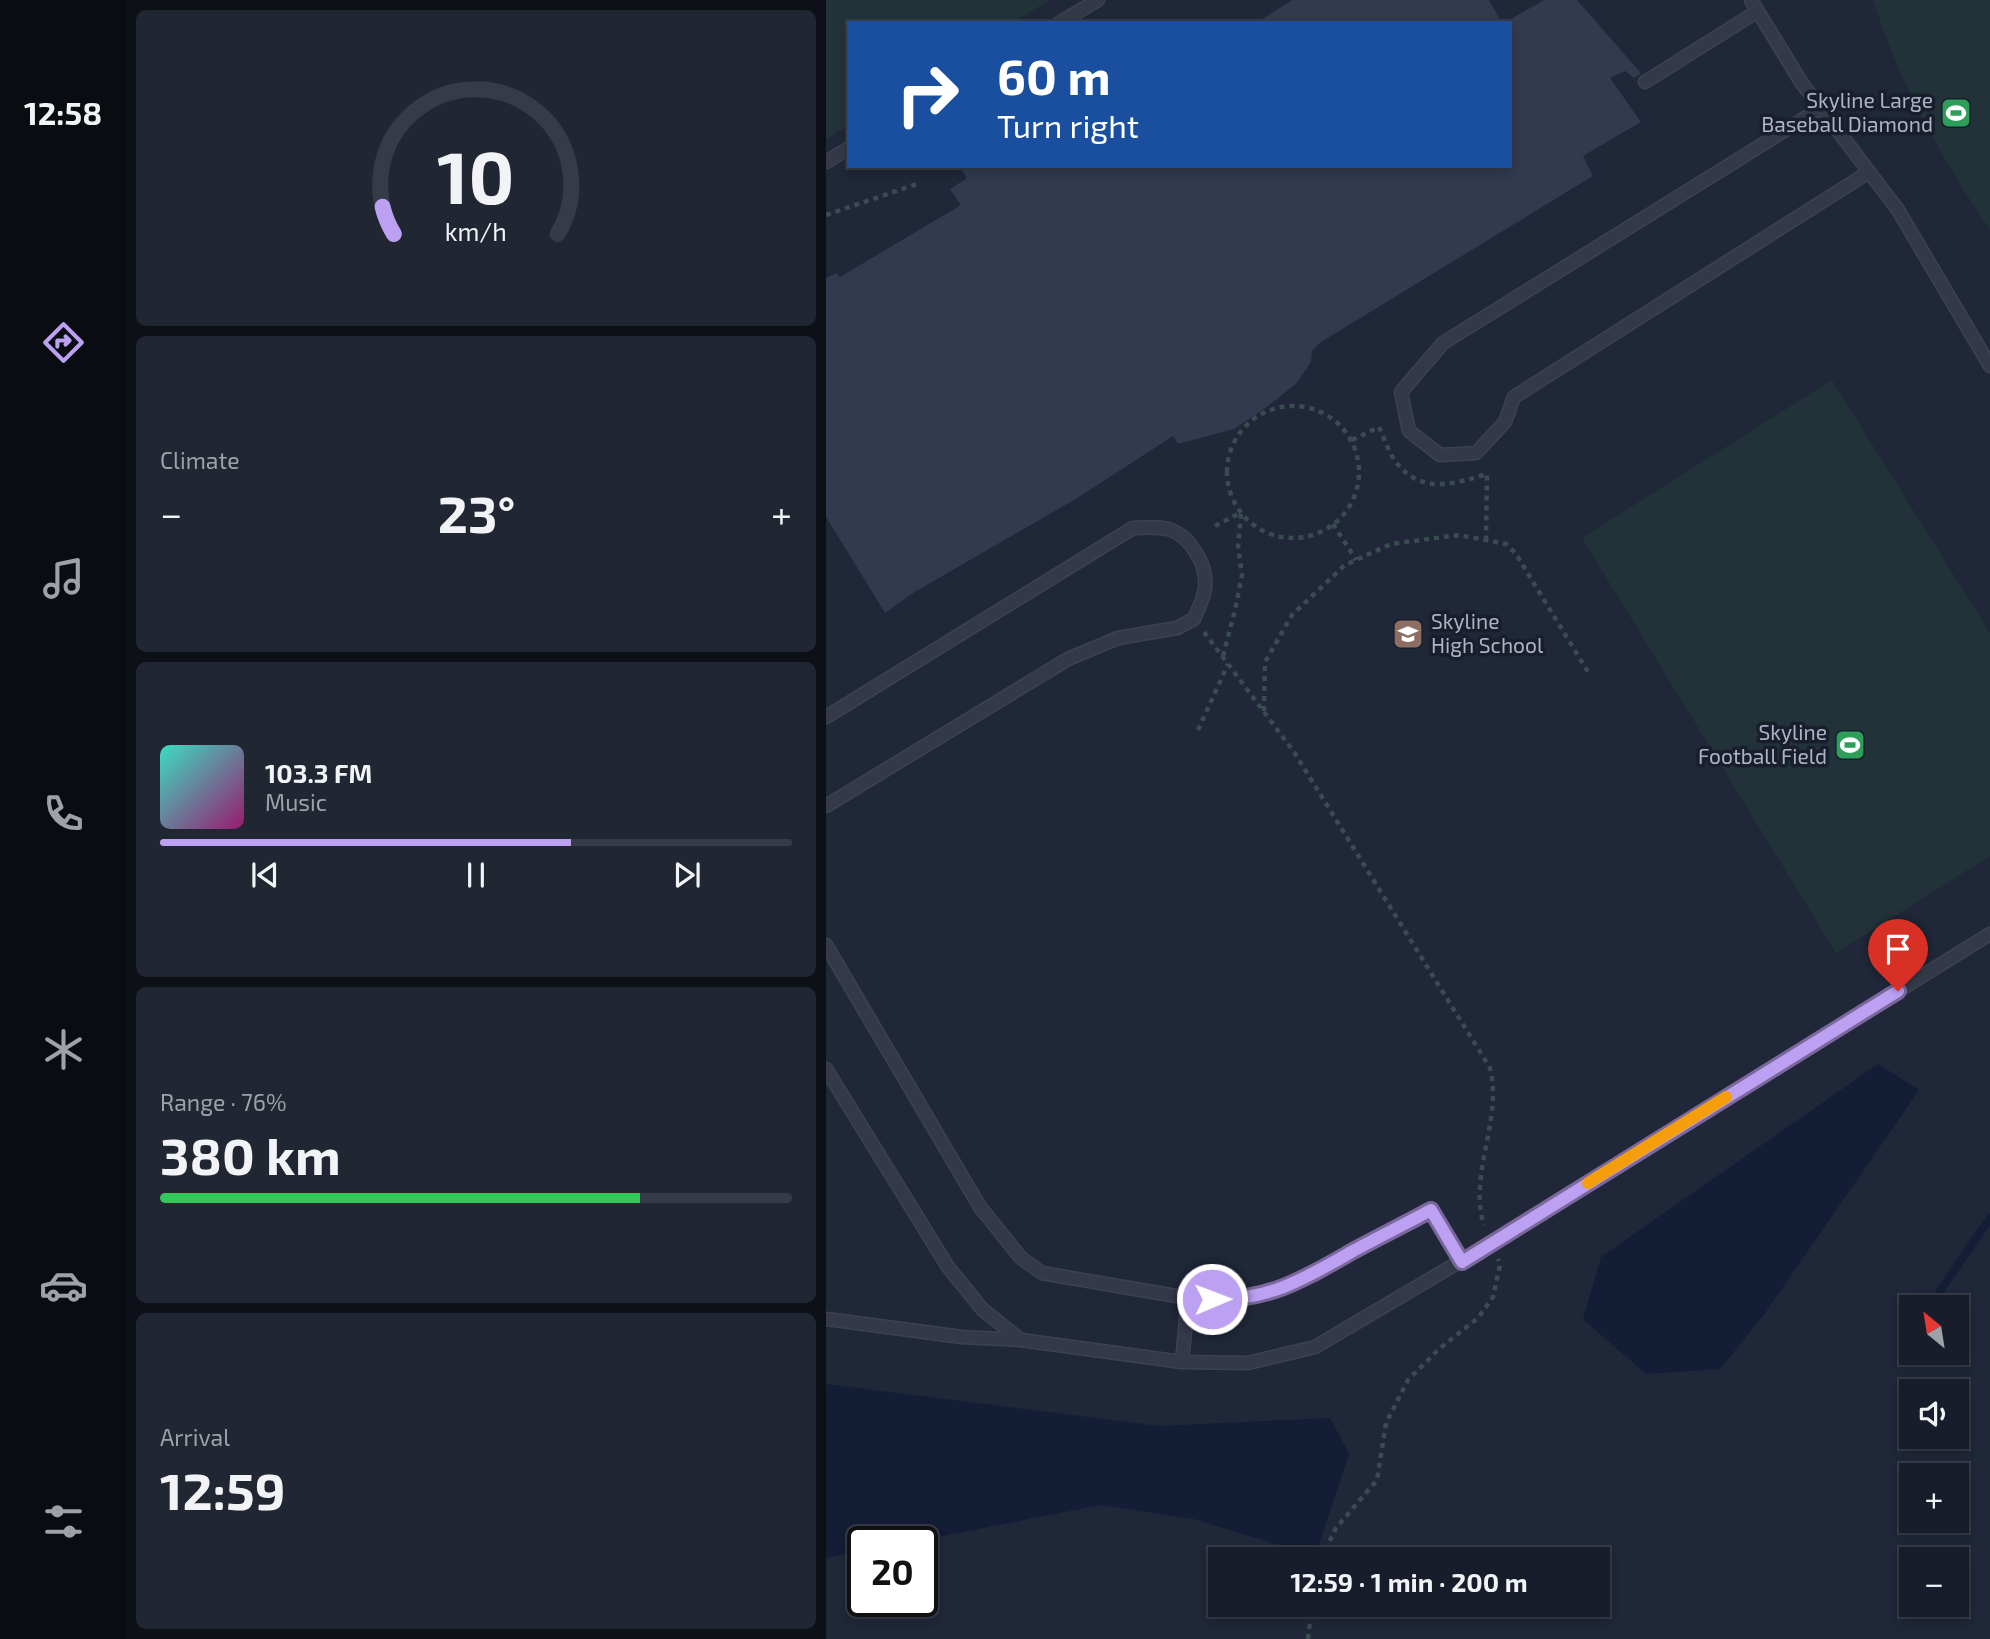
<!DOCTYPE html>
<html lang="en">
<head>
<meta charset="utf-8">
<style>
	body { margin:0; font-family:"Exo 2",sans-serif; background:#202632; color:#f1f3f6; height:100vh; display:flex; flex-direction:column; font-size:26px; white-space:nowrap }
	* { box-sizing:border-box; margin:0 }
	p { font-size:23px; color:#9ea2a8 }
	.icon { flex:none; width:38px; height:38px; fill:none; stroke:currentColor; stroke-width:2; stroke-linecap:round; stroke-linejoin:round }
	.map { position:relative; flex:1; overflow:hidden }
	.details { display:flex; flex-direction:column; gap:10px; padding:10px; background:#0d1017; width:700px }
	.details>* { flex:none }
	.hud { position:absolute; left:21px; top:21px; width:665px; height:147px; border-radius:0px; box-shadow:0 4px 10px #0003,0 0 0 2px #363b47; background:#1a4fa0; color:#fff; overflow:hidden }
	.needle { width:46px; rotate:330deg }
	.tools { position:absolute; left:1073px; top:1295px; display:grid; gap:14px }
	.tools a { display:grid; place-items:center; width:70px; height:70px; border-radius:0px; background:#171d2a; box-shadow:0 4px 10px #0003,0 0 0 2px #363b47; font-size:35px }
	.speed { position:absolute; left:21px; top:1526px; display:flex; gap:14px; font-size:35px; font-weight:700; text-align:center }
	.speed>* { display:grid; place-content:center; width:91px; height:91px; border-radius:50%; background:#171d2a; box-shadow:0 4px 10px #0003,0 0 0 2px #363b47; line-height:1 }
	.speed .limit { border:4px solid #111; border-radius:10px; background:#fff; color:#111 }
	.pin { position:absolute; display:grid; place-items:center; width:60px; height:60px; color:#fff; margin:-72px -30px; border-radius:50% 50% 50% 0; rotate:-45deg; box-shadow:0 0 7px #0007 }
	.pin .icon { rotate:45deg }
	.me { position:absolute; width:77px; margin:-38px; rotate:89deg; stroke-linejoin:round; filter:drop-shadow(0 0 5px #0008) }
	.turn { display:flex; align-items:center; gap:24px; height:147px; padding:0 35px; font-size:32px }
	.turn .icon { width:91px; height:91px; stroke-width:2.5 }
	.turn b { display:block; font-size:49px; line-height:60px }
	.big { font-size:52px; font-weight:700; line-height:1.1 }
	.details .tile { flex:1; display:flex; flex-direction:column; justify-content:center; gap:10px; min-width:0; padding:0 24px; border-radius:10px; background:#202632 }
	.details .dial { align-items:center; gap:0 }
	.dial svg { height:182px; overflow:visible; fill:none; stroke:#363b47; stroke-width:7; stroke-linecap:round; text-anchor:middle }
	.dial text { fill:#f1f3f6; stroke:none }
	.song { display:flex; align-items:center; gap:21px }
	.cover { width:84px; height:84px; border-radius:10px; background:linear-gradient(135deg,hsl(170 70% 55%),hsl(320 70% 35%)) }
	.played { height:7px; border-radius:4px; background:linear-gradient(90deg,#bca0f2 65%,#363b47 65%) }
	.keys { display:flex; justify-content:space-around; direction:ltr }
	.heat { display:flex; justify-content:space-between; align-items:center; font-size:38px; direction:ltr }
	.charge { height:10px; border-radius:5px; background:linear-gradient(90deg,#34c759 76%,#363b47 0) }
	.trip { position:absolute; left:382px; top:1547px; width:402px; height:70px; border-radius:0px; background:#171d2a; box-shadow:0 4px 10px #0003,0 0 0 2px #363b47; font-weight:700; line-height:70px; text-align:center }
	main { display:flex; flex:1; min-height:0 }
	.tab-bar { display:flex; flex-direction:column; width:126px; justify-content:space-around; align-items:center; background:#090c11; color:#9ea2a8 }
	.tab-bar .icon { width:49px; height:49px }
	.tab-bar .active { color:#bca0f2 }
	.tab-bar b { font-size:32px; color:#f1f3f6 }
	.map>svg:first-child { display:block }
</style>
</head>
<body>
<main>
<nav class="tab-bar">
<b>12:58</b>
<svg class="icon active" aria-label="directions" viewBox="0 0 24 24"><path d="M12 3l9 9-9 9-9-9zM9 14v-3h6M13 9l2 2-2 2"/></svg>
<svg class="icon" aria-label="music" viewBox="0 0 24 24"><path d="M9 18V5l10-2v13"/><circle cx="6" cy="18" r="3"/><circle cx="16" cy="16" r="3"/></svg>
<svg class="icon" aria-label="phone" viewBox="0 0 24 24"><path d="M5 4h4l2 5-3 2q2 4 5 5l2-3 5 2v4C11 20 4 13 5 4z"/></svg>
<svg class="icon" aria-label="climate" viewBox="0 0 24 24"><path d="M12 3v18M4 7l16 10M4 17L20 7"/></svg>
<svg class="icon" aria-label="car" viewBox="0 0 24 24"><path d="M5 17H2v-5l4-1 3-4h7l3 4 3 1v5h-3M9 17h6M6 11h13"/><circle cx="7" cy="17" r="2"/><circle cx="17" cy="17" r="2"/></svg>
<svg class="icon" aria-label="filters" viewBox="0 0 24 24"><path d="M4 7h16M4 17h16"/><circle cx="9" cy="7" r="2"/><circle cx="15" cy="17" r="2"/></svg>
</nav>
<section class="details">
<div class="tile dial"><svg viewBox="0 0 100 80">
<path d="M14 69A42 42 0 1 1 86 69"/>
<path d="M14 69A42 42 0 0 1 9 57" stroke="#bca0f2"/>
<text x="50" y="56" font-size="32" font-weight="700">10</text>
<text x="50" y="72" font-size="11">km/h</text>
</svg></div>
<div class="tile"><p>Climate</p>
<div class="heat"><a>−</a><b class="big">23°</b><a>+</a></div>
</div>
<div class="tile">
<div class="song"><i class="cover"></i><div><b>103.3 FM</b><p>Music</p></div></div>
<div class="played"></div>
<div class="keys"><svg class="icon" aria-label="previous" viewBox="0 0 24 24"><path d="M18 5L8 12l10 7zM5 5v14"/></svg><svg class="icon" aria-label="pause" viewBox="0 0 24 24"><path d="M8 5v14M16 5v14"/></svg><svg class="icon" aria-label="next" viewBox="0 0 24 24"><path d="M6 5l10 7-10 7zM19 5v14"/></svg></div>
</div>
<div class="tile"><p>Range · 76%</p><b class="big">380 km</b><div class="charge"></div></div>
<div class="tile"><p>Arrival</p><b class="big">12:59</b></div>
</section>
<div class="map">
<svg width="1164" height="1639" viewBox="0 0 1164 1639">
	<rect width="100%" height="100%" fill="#1f2738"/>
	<!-- green -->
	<path fill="#213339" d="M 0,0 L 224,0 L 186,23 L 23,23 L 23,125 L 0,140 Z
		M 1047,0 L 1164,0 L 1164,230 C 1116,159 1073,82 1047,0 Z
		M 1006,380 L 1164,633 L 1164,856 L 1010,953 L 756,538 Z"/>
	<!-- water -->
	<path fill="#131d35" d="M 1052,1064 L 1093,1090 L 939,1313 L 894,1369 L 820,1374 L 757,1319 L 775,1257 Z
		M 0,1384 L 333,1426 L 504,1418 L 523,1454 L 489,1556 L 368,1519 L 275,1505 L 85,1542 L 37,1542 L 37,1551 L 0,1558 Z"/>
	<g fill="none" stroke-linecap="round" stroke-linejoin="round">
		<!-- stream -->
		<path stroke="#131d35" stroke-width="8" d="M 1114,1291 L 1164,1218"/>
	</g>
	<!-- building -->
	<path fill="#313a4f" d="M 466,0 L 663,0 L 676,23 L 430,23 Z
		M 718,0 L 751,0 L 815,73 L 808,78 L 799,71 L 784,78 L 815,122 L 757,156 L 767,176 L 495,342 L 486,351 L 485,362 L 470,384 L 438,409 L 408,429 L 352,444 L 347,436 L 253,497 L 87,593 L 59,613 L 0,517 L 0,278 L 10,273 L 14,277 L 135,205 L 124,189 L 141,178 L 133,166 L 684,166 L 684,23 L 678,23 Z"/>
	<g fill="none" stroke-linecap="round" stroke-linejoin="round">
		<!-- service casing -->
		<g stroke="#3c4252" stroke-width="15">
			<path id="service" d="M 925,0 L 975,82 L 1072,210 L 1164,366
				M 233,23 L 272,0
				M 819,82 L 932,11
				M 995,108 L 617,343 L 575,392 L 583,431 L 614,455 L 650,453 L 679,422 L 688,397 L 1043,172
				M 0,162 L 23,148
				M 0,717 L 307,528 C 339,526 355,526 372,556 C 378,566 380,576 379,588 C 378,598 372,609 368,619 L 351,628 L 292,638 L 242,659 L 0,806
				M 0,945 L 154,1207 L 195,1258 L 216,1273 L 362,1298 L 356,1362
				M 0,1069 L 122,1267 L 157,1310 L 195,1340
				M 362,1298 L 411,1300 L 441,1294 L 490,1274 L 528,1251 L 605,1211 L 636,1262
				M 0,1319 L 136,1337 L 195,1340 L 356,1362 L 422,1363 L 489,1347 L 667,1242 L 1164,934"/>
		</g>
		<!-- path -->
		<path stroke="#3a4c51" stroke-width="4.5" stroke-dasharray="5 5" stroke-linecap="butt" d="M 0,215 L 91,184
			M401 472a66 66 0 1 1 132 0a66 66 0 1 1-132 0Z
			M 526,440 L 553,427 C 558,438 563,453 570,462 C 595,495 628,484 661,474 L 660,540
			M 507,524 L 530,560
			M 389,526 L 414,513
			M 378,632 L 468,752 L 664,1068 C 677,1119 642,1175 658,1225
			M 397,656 L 409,610 L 416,575 L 412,546 L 415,514
			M 438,711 L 439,662 L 466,615 L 519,565 L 565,544 L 633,535 L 680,544 L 690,554 L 762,672
			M 372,730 L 402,664
			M 495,1559 L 510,1528 L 551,1480 L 560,1423 L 582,1380 L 613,1349 L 652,1318 L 667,1297 L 674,1265 L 672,1259
			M 482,1639 L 486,1605"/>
		<!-- service -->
		<use href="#service" stroke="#333948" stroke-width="12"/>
	</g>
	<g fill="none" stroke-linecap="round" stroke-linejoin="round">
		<!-- route casing -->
		<g stroke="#7a689d" stroke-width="18">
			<path id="route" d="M 386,1299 C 443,1301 480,1278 527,1251 C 553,1237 579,1224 605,1210 L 636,1262 L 1072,991"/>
		</g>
		<!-- route -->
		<use href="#route" stroke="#bca0f2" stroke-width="12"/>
		<!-- slow -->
		<path stroke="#f59e0b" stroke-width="12" d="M 762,1183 L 900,1097"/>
	</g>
	<!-- icons -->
	<defs>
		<g id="stadium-square" transform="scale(1.575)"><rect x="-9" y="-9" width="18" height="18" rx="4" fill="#2e9e5b" stroke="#191e2c"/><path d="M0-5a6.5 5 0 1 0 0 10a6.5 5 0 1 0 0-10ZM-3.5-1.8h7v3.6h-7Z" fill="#fff"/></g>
		<g id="school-square" transform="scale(1.575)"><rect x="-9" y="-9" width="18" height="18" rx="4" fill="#8d6e63" stroke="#191e2c"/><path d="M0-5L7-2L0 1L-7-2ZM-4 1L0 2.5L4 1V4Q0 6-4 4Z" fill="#fff"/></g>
	</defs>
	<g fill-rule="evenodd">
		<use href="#stadium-square" x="1130" y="113"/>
		<use href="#school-square" x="582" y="634"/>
		<use href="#stadium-square" x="1024" y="745"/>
	</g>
	<g text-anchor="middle" stroke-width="7" stroke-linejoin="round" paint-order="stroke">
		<!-- poi labels -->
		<g font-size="21" fill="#adb3c5" stroke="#191e2c" text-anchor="end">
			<text x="1107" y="108">Skyline Large<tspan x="1107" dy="24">Baseball Diamond</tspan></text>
			<text x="605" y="629" text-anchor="start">Skyline<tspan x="605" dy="24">High School</tspan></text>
			<text x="1001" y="740">Skyline<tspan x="1001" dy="24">Football Field</tspan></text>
		</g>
	</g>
</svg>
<div class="tools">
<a><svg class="needle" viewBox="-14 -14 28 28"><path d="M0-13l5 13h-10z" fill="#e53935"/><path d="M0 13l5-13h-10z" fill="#9ea2a8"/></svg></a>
<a><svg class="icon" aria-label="sound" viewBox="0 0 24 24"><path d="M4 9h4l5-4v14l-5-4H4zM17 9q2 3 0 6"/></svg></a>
<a>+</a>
<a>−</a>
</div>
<div class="speed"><div class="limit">20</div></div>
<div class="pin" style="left:1072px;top:991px;background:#d93025"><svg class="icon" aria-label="arrive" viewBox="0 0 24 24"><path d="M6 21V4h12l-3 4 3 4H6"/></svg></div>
<svg class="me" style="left:386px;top:1299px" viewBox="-20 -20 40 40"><circle r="17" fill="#bca0f2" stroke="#fff" stroke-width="3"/><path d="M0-11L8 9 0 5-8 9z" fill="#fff"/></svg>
<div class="trip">12:59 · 1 min · 200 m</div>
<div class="hud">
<div class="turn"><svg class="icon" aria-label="right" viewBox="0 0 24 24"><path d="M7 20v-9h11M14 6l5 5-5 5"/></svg><div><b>60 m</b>Turn right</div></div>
</div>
</div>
</main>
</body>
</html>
